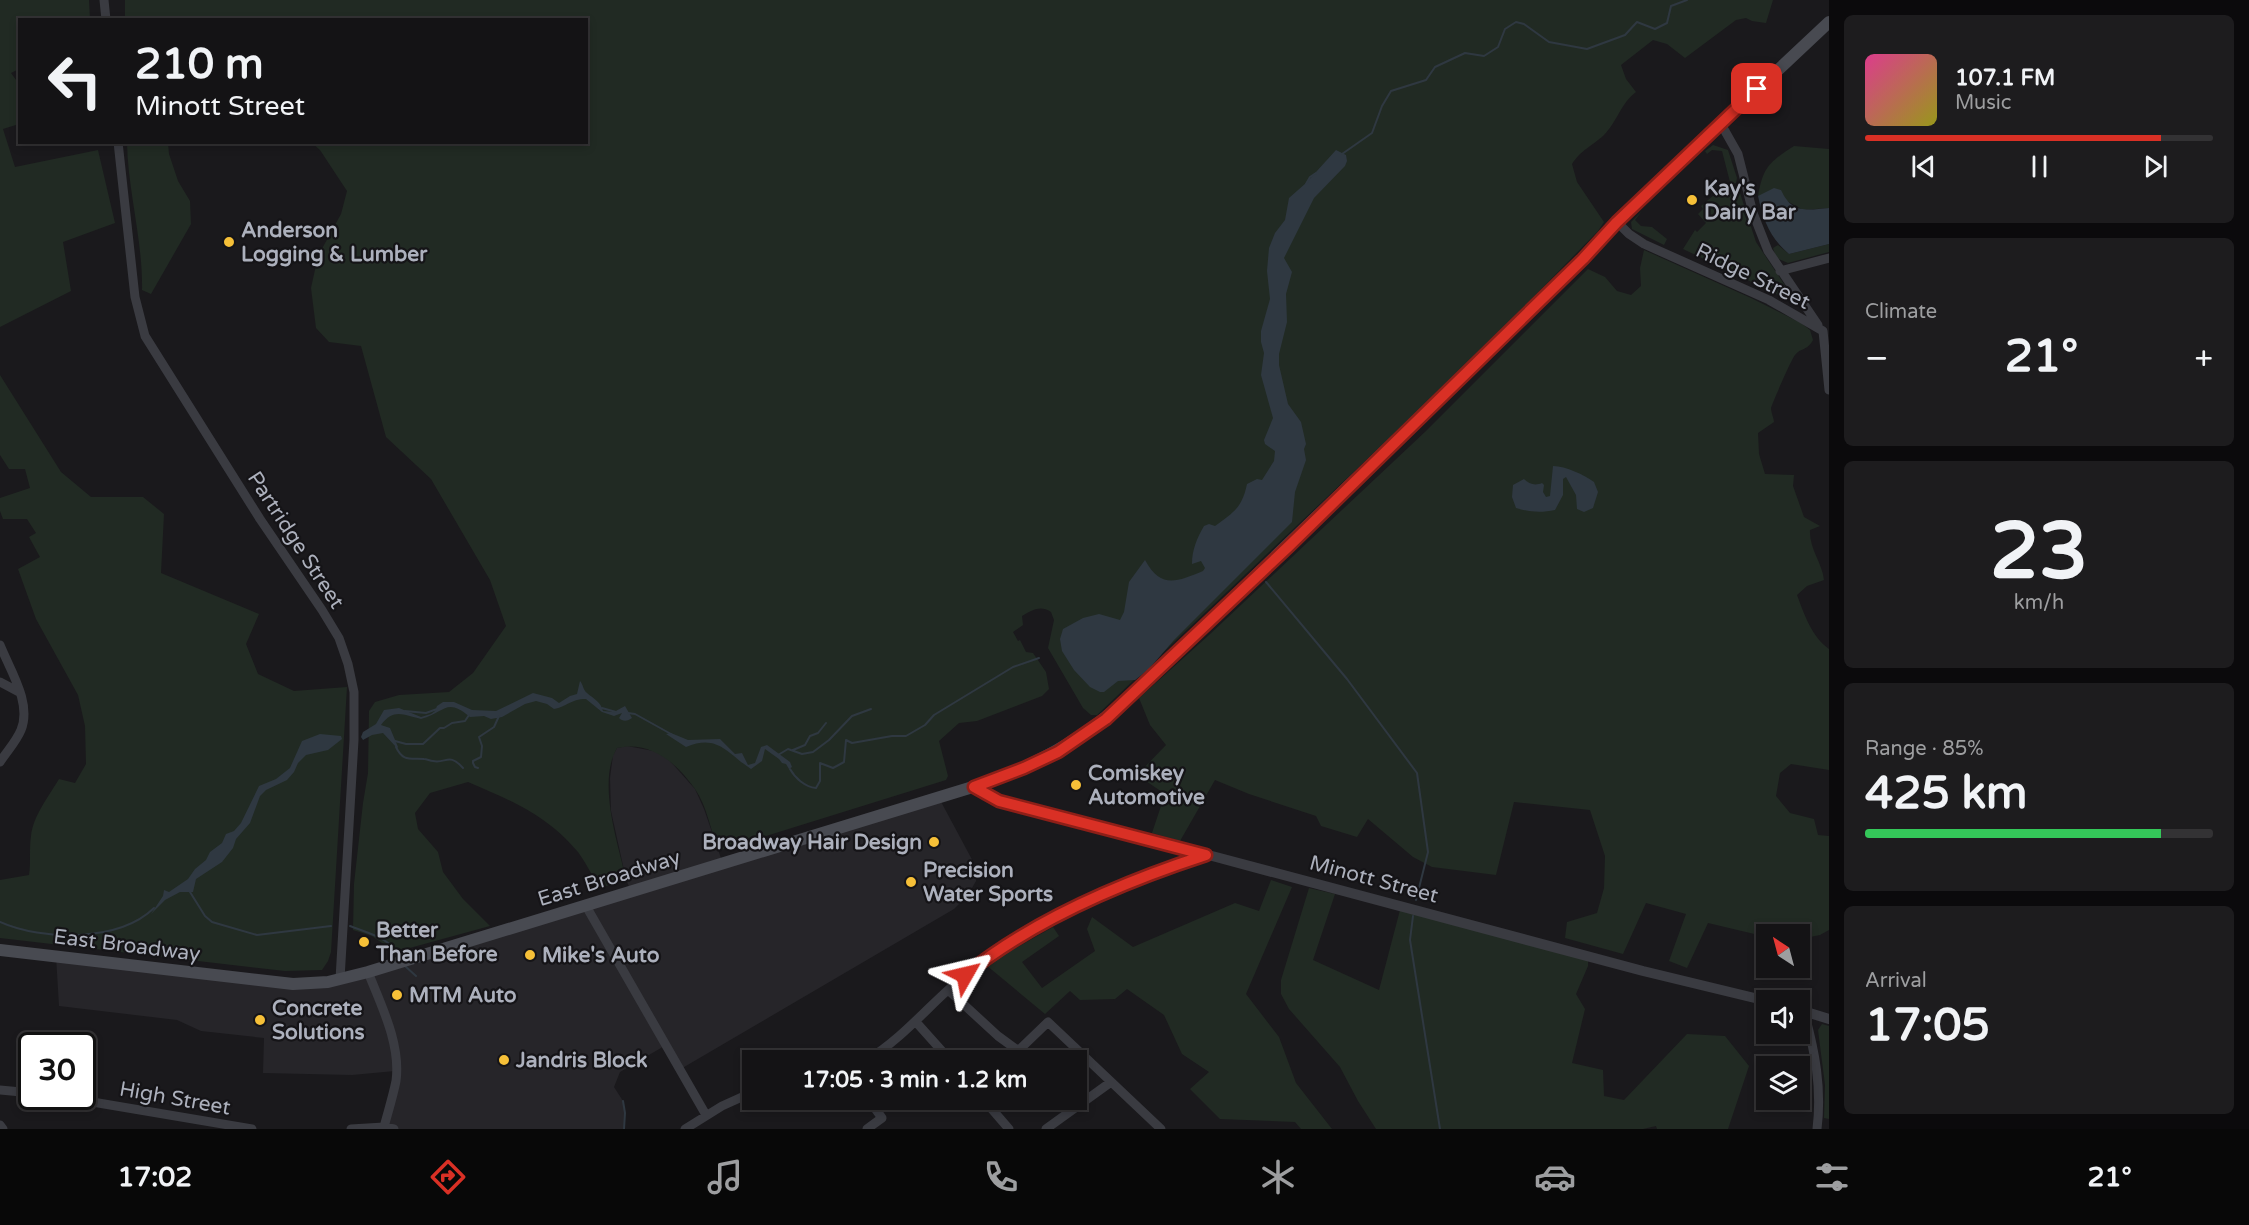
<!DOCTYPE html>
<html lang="en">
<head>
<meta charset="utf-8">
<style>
	body { margin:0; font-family:"Varela Round",sans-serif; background:#1d1c1e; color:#f1f3f6; height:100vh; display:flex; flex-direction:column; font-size:22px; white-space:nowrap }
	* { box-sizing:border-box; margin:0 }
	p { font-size:20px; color:#9d9ea0 }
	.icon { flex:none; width:33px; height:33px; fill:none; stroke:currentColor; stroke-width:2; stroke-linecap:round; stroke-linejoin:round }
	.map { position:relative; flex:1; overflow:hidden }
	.sheet { display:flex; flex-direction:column; gap:15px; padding:15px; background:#0b0a0c; width:420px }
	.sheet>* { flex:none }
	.top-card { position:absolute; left:18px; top:18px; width:570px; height:126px; border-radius:0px; box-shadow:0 3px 9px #0003,0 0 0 2px #333234; background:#141315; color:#f1f3f6; overflow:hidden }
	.needle { width:39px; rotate:324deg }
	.fabs { position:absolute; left:1756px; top:924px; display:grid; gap:12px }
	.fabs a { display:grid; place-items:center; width:54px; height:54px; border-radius:0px; background:#141315; box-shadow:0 3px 9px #0003,0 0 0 2px #333234; font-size:30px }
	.speed { position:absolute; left:18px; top:1032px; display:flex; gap:12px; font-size:30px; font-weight:700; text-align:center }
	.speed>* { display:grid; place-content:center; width:78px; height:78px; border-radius:50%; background:#141315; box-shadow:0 3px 9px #0003,0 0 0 2px #333234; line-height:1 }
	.speed .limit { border:3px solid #111; border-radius:9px; background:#fff; color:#111 }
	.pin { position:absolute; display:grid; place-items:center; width:51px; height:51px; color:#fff; margin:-26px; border-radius:12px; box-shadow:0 3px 9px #0006 }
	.me { position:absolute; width:66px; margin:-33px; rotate:53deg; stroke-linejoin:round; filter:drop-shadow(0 0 4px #0008) }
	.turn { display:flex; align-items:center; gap:21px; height:126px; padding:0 18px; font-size:27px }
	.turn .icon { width:78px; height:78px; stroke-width:2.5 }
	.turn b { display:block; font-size:42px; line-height:51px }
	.big { font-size:45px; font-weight:700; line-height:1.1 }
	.sheet .widget { flex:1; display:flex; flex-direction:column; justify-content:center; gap:9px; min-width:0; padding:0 21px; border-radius:9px; background:#1d1c1e }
	.sheet .dial { align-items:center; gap:0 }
	.dial b { font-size:78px; line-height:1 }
	.song { display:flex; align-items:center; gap:18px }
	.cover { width:72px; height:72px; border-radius:9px; background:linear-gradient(135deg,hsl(330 70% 55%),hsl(60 70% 35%)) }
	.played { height:6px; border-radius:3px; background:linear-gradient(90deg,#d93025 85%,#333234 85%) }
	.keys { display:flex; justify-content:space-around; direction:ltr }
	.heat { display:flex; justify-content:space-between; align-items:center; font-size:33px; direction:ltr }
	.charge { height:9px; border-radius:4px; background:linear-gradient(90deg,#34c759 85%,#333234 0) }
	.trip { position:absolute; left:742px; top:1050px; width:345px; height:60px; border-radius:0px; background:#141315; box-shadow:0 3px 9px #0003,0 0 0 2px #333234; font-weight:700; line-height:60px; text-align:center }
	.tab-bar { display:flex; height:96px; justify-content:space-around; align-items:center; background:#080808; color:#9d9ea0 }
	.tab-bar .icon { width:42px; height:42px }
	.tab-bar .active { color:#d93025 }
	.tab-bar b { font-size:27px; color:#f1f3f6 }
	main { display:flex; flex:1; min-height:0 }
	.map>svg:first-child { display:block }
</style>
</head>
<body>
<main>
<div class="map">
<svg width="1829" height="1129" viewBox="0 0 1829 1129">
	<rect width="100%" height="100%" fill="#1a191c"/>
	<!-- built -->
	<path fill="#262529" d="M 627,746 L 659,752 L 670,761 L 695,789 L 704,809 L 723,864 L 939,798 L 976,867 L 976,881 L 968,895 L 954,909 L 679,1070 L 666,1045 L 620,1072 L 614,1087 L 623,1101 L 625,1113 L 624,1129 L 394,1129 L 384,1127 L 395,1071 L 352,1075 L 263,1073 L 264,1038 L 201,1031 L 177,1020 L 59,1006 L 56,956 L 328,982 L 631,892 L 626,879 L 611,811 L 610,778 L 613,755 L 617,748 Z"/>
	<!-- green -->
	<path fill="#212a23" d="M 0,0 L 89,0 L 90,19 L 20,20 L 19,69 L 11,73 L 19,84 L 19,124 L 3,129 L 15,167 L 98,150 L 115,223 L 63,242 L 71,291 L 0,327 Z
		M 125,0 L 1773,0 L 1766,23 L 1752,21 L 1746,18 L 1736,20 L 1685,58 L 1667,44 L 1653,40 L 1621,65 L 1626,79 L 1636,92 C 1621,103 1617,122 1604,135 C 1591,147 1582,149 1572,164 L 1577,182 L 1604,222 L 1598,231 L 1477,355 L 1097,715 L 1091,715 L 1083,708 L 1048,648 L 1054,620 L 1051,612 C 1040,605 1033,610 1022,616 L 1023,625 L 1013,632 L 1018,641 L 1020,640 L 1026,652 L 1033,653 L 1046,672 L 1049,689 L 1042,696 L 977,721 L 959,723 L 939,741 L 948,776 L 946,780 L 718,851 C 711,831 707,806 695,789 C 677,763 650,740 617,748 C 597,782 618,843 626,879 L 601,888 C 592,876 586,863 578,852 C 546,814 512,801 468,782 L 430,793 L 415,813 L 418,829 L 438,852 L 443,872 L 463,899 L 490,926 L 395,952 L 372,936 L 353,930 L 354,884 L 363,803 L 368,773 L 369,711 L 375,702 L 399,695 L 449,692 L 473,673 L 506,626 L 490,580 L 431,479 L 386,437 L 361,346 L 329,342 L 316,328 L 311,288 L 318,256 L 341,214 L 347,191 L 320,150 L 312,143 L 586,142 L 586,20 L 125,20 Z
		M 127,143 L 168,143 L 169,154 L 178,181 L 190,201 L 191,224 L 151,294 L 142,290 C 143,241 128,192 127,143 Z
		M 1713,145 L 1728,150 L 1737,178 L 1736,183 L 1732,184 L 1730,182 L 1722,151 L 1712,150 L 1707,154 L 1705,151 Z
		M 1794,146 L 1829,149 L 1829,208 L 1803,210 L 1787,201 L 1758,196 C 1763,167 1769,162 1794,146 Z
		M 1731,188 L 1739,190 L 1756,242 L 1792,296 L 1793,302 L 1683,249 L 1695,230 L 1697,232 L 1706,223 L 1698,214 L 1703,209 L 1701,206 L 1714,195 Z
		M 1642,211 L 1635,220 L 1641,226 L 1652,227 L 1667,239 L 1664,245 L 1632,229 L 1631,222 Z
		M 1829,244 L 1829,252 L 1788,263 L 1776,258 L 1773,248 L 1778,245 L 1789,254 Z
		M 1644,250 L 1751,298 L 1801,323 L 1810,330 L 1813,340 C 1807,351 1802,347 1795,355 C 1792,358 1772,404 1771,408 C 1771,412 1774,419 1774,422 L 1758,433 L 1759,454 L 1765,474 L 1794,475 L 1793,486 L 1804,517 L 1820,526 L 1810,530 C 1809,549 1822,562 1824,580 L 1807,586 L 1797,595 C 1804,614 1812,637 1829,649 L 1829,770 L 1791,764 L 1780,773 L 1776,796 L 1790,813 L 1814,819 L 1818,835 L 1829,836 L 1829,930 L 1820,935 L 1800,939 L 1800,934 L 1767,934 L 1767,937 L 1708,923 L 1687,968 L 1669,961 L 1686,914 L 1646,903 L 1623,954 L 1565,938 L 1567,922 L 1597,913 L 1604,888 L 1605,856 L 1590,810 L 1514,802 L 1496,875 L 1432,867 L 1413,857 L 1368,819 L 1357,837 L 1321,826 L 1316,816 L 1249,794 L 1215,780 L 1180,841 L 1152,833 L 1165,794 L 1137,775 L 1166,745 L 1150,725 L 1139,698 L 1209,635 L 1426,431 L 1588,269 L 1605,277 L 1617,291 L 1631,295 L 1641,286 L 1640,268 Z
		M 0,375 L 61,472 L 91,497 L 143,497 L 164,514 L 161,573 L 259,614 L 246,644 L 258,674 L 294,691 L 347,687 L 331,952 L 328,961 L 322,970 L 285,971 L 0,938 L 0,880 L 29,875 C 31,862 29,849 31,836 C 33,816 49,796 59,779 L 75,783 L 86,764 L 85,726 L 78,695 L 36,619 L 18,569 L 40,557 L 29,537 L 36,533 L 27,519 L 3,519 L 0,511 L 0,498 L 30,488 L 25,469 L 9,469 L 0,455 Z
		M 1271,880 L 1292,887 L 1246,994 L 1279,1037 L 1296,1083 L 1332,1129 L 1301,1129 L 1295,1122 L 1220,1119 L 1190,1089 L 1209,1072 L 1182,1054 L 1164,1015 L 1127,989 L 1115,999 L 1080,1000 L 1070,991 L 1045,1014 L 986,965 L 1053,927 L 1059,936 L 1022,962 L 1042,988 L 1095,951 L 1087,929 L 1092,917 L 1133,947 L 1235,903 L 1259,911 Z
		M 1309,888 L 1335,894 L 1313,960 L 1379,990 L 1400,910 L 1588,960 L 1588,966 L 1576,994 L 1585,1009 L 1572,1063 L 1603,1070 L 1604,1096 L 1624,1100 L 1687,1034 L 1725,1036 L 1749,1066 L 1728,1129 L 1657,1129 L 1656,1126 L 1643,1129 L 1376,1129 L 1358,1101 L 1340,1067 L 1289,1009 L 1281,994 L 1281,980 Z
		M 1822,1024 L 1829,1026 L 1829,1119 L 1824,1118 L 1825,1085 L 1818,1030 Z"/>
	<!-- water -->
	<path fill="#2f3841" d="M 1336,150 L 1346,155 L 1347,161 L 1345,166 L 1314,198 L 1284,258 L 1292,272 L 1286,294 L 1287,322 L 1279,354 L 1279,365 L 1288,404 L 1301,422 L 1306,444 L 1304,449 L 1306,460 L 1295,492 L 1292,522 L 1174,640 L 1148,670 L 1135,680 L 1118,681 L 1104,692 L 1100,692 L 1090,687 L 1074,670 L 1062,651 L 1060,639 L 1063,629 L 1083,618 L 1099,614 L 1120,620 L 1124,612 L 1129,582 L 1145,560 C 1161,589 1176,582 1203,571 L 1205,568 L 1201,561 L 1192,564 C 1192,550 1197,538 1204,526 L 1209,524 L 1215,526 C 1234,512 1242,508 1247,484 L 1257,479 L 1262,480 L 1274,461 L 1275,451 L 1265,444 L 1264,440 L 1273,418 L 1261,375 L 1264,353 L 1261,342 L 1261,331 L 1270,299 L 1267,271 L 1269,248 L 1275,233 L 1285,220 L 1289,198 L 1306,183 Z
		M 1774,188 L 1781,190 C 1792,214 1806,210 1829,208 L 1829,244 L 1789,254 C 1770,238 1763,220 1758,196 Z
		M 1553,466 C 1566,466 1584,475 1594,482 L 1598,492 L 1593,508 L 1584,512 L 1577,509 L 1576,495 L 1566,477 L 1563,479 L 1563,495 L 1555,510 C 1541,513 1529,512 1516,508 L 1512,497 L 1513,485 L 1524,479 C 1529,484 1535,486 1542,483 L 1544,485 L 1543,492 L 1546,497 L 1550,496 Z
		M 580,681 C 583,684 583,690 587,693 C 594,699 601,702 603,711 L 614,712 L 625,706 L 632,718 C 628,721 623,722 619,718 L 622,713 L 614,716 L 602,712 L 586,699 C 570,699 567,707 554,709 L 547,704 L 536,701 L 525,704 L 502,717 L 491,719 L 484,716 L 470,717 C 446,697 446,712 421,719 C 403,715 394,708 381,725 L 390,728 L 398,747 L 397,748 L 383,733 L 372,735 L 363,740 L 361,737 L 363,732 L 376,724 L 384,710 L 399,708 L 421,717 L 431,714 L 435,711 L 437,706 L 443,702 L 454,702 L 472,710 L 496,711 L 533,693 L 552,698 L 559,703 L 570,696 L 577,694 Z
		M 671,733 L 688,740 L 720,739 L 735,754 L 742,753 L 748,765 L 755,763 L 761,747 L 767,745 L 790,762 L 792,767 L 789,769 L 786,764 L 782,763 L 779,759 L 765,749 L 762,761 L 751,769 C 728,754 718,733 686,747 L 666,734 Z
		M 320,734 L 341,736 L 342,739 L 328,750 L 306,755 L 298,763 L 294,772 L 287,780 L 266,790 L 260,796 L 250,823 L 236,839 L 233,848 L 222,862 L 196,879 L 193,892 L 180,892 L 165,900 L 151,914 L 163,896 L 164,890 L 169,892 L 188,879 L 195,869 L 206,860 L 210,852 L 222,843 L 226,834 L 234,831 L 241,823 L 259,786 L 276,779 L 290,768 L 302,741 Z"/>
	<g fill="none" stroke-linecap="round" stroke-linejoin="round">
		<!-- stream -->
		<path stroke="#2f3841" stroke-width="2" d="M 1342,154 L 1372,133 L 1382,106 L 1391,91 L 1426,80 L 1435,67 L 1465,53 L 1484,56 L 1498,47 L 1505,29 L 1516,22 L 1524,24 L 1549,42 L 1587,49 L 1625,35 L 1637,22 L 1655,29 L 1667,23 L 1671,6 L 1687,0
			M 1306,184 L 1310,177 L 1316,173
			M 1266,582 L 1347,679 L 1417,773 L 1428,852 L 1416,900
			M 602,708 L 616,712
			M 405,711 L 426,713 L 437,709
			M 628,713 L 635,714 L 671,734
			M 395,741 L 406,744 L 423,744 L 440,728 L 444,728 L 452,723 L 465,721 L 469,715
			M 396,747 C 403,762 410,758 424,759 C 427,759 430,761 433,761 C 446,764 449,752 463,768
			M 793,750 L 805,745 L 810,736 L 818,733 L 826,723
			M 778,755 L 788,749 L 802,754 L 813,752 L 829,740 L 852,716 L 871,709
			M 478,768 L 475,767 L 473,763 L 473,761 L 481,757 L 482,746 L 479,737 L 494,727 L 499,716
			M 790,769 C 795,778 805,787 816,788 L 820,781 L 820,763 L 833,768 L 844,762 L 846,740 L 852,743 L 892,736 L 906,736 L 925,725 L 934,715 L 1013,667 L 1039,658
			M 190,892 L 205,916 L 212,922 L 257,935 L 331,926
			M 1413,916 L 1410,940 L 1440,1129
			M 0,922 C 42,941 119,942 154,908
			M 350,926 C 370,934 391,938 401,958
			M 405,966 L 416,976
			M 623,1101 L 625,1113 L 624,1129"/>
		<!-- minor -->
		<path stroke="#3a3b41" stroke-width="9" d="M 104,0 L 106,20
			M 1721,124 L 1738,154 L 1753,213 L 1768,251 L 1818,325
			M 118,142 L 135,297 L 145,336 L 260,519 L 322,610 L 339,638 L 348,664 L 354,692 L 354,740 L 340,979
			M 1617,222 L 1629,234 L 1644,244 L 1769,300 L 1823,331 L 1829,390
			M 1780,271 L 1829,258
			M 0,645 C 10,670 32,703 21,730 C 16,742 7,751 0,762
			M 0,682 L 19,692
			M 586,906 L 706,1115
			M 368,972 C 381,1005 401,1044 396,1081 C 393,1096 388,1112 384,1127
			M 948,990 L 998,1036 L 1016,1049 L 1020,1049 L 1048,1022 L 1161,1129
			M 1804,1012 C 1815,1051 1822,1088 1817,1129
			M 916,1022 L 950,1060
			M 867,1060 C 908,1035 936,996 974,968 C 1039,917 1128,881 1206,855
			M 0,1090 L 32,1093
			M 57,1096 L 252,1129
			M 984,1100 L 1009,1129
			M 0,1125 L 3,1129
			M 351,1129 L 384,1127 L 394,1129
			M 685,1129 L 722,1106 L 753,1092
			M 867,1129 L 882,1118 L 869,1100
			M 1046,1129 L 1111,1082"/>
		<!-- tertiary -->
		<path stroke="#3a3b41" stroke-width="10" d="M 974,787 L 999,801 L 1039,812 L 1216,857 L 1643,971 L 1767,1001
			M 1800,1010 L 1829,1019"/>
		<!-- secondary -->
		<path stroke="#484a51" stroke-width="12" d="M 0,950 L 293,984 L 328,982 L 368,972 L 989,782 C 1048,759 1087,736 1134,693 L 1510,330 L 1583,259 L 1617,222 L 1829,22"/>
	</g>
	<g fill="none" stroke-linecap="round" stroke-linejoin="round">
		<!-- route casing -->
		<g stroke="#8d1f18" stroke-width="15">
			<path id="route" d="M 965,975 C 1034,919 1123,882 1206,855 L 999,801 L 974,787 L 1024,768 L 1058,752 L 1106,719 L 1289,546 L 1583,259 L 1617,222 L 1757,89"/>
		</g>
		<!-- route -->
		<use href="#route" stroke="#d93025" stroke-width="10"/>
	</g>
	<!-- markers -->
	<g fill="#f6c038" stroke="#151417" stroke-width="2">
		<circle cx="1692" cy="200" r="6"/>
		<circle cx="229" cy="242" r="6"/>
		<circle cx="1076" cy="785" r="6"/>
		<circle cx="934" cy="842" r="6"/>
		<circle cx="911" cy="882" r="6"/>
		<circle cx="364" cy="942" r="6"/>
		<circle cx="530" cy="955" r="6"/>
		<circle cx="397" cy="995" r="6"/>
		<circle cx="260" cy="1020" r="6"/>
		<circle cx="504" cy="1060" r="6"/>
	</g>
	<g text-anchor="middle" stroke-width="4.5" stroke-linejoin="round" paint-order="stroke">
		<!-- poi labels -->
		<g font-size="21" font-weight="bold" fill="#acb0bc" stroke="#151417" text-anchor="start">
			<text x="1704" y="195">Kay's<tspan x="1704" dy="24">Dairy Bar</tspan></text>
			<text x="241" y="237">Anderson<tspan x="241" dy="24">Logging &amp; Lumber</tspan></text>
			<text x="1088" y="780">Comiskey<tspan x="1088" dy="24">Automotive</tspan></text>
			<text x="922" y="849" text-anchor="end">Broadway Hair Design</text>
			<text x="923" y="877">Precision<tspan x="923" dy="24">Water Sports</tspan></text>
			<text x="376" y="937">Better<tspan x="376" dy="24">Than Before</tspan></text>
			<text x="542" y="962">Mike's Auto</text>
			<text x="409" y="1002">MTM Auto</text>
			<text x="272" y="1015">Concrete<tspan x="272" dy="24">Solutions</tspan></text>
			<text x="516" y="1067">Jandris Block</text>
		</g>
		<!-- street labels -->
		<g font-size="21" fill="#acb0bc" stroke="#151417">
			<text transform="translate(1753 276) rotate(26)" y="7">Ridge Street</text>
			<text transform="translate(296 540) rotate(57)" y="7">Partridge Street</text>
			<text transform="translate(609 878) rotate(-17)" y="7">East Broadway</text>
			<text transform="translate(1374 879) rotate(15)" y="7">Minott Street</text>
			<text transform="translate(127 945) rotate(7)" y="7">East Broadway</text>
			<text transform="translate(175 1098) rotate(10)" y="7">High Street</text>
		</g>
	</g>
</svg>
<div class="fabs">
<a><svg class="needle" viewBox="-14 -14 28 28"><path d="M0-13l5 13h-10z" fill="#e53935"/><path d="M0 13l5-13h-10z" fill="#9d9ea0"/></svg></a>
<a><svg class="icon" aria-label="sound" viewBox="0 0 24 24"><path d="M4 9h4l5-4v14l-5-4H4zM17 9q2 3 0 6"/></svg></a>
<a><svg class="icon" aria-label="layers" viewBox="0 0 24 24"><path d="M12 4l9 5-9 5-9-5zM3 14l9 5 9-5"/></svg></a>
</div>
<div class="speed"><div class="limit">30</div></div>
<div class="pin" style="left:1757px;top:89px;background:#d93025"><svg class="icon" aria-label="arrive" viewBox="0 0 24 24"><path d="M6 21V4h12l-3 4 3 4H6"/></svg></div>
<svg class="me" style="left:965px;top:975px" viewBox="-20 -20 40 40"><path d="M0-17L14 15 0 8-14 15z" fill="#d93025" stroke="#fff" stroke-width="4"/></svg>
<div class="trip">17:05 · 3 min · 1.2 km</div>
<div class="top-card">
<div class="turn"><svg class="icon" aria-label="left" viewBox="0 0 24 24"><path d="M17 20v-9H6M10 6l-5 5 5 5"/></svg><div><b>210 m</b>Minott Street</div></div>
</div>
</div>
<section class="sheet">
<div class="widget">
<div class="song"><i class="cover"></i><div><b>107.1 FM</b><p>Music</p></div></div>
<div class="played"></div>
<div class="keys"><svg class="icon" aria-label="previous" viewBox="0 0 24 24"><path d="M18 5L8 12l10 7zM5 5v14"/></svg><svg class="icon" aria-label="pause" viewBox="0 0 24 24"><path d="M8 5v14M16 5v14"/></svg><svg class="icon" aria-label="next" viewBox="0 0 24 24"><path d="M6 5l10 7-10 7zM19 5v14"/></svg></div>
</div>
<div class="widget"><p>Climate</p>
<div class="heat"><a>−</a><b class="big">21°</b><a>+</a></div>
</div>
<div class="widget dial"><b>23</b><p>km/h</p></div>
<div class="widget"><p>Range · 85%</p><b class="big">425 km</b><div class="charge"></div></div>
<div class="widget"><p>Arrival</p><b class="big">17:05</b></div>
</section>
</main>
<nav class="tab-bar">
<b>17:02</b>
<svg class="icon active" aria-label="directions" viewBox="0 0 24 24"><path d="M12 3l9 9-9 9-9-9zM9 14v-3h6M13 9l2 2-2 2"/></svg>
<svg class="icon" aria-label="music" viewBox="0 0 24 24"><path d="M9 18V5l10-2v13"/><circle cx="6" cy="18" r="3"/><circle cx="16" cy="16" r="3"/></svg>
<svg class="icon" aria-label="phone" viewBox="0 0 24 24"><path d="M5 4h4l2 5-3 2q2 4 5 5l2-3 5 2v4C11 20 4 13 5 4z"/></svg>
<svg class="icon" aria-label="climate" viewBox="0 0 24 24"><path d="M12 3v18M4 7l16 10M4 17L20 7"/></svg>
<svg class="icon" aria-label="car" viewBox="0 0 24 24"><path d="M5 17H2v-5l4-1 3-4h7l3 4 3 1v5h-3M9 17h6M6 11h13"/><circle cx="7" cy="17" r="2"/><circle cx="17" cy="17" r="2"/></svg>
<svg class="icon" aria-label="filters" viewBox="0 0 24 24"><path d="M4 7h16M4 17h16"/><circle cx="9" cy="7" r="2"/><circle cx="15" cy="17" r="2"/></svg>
<b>21°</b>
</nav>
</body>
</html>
